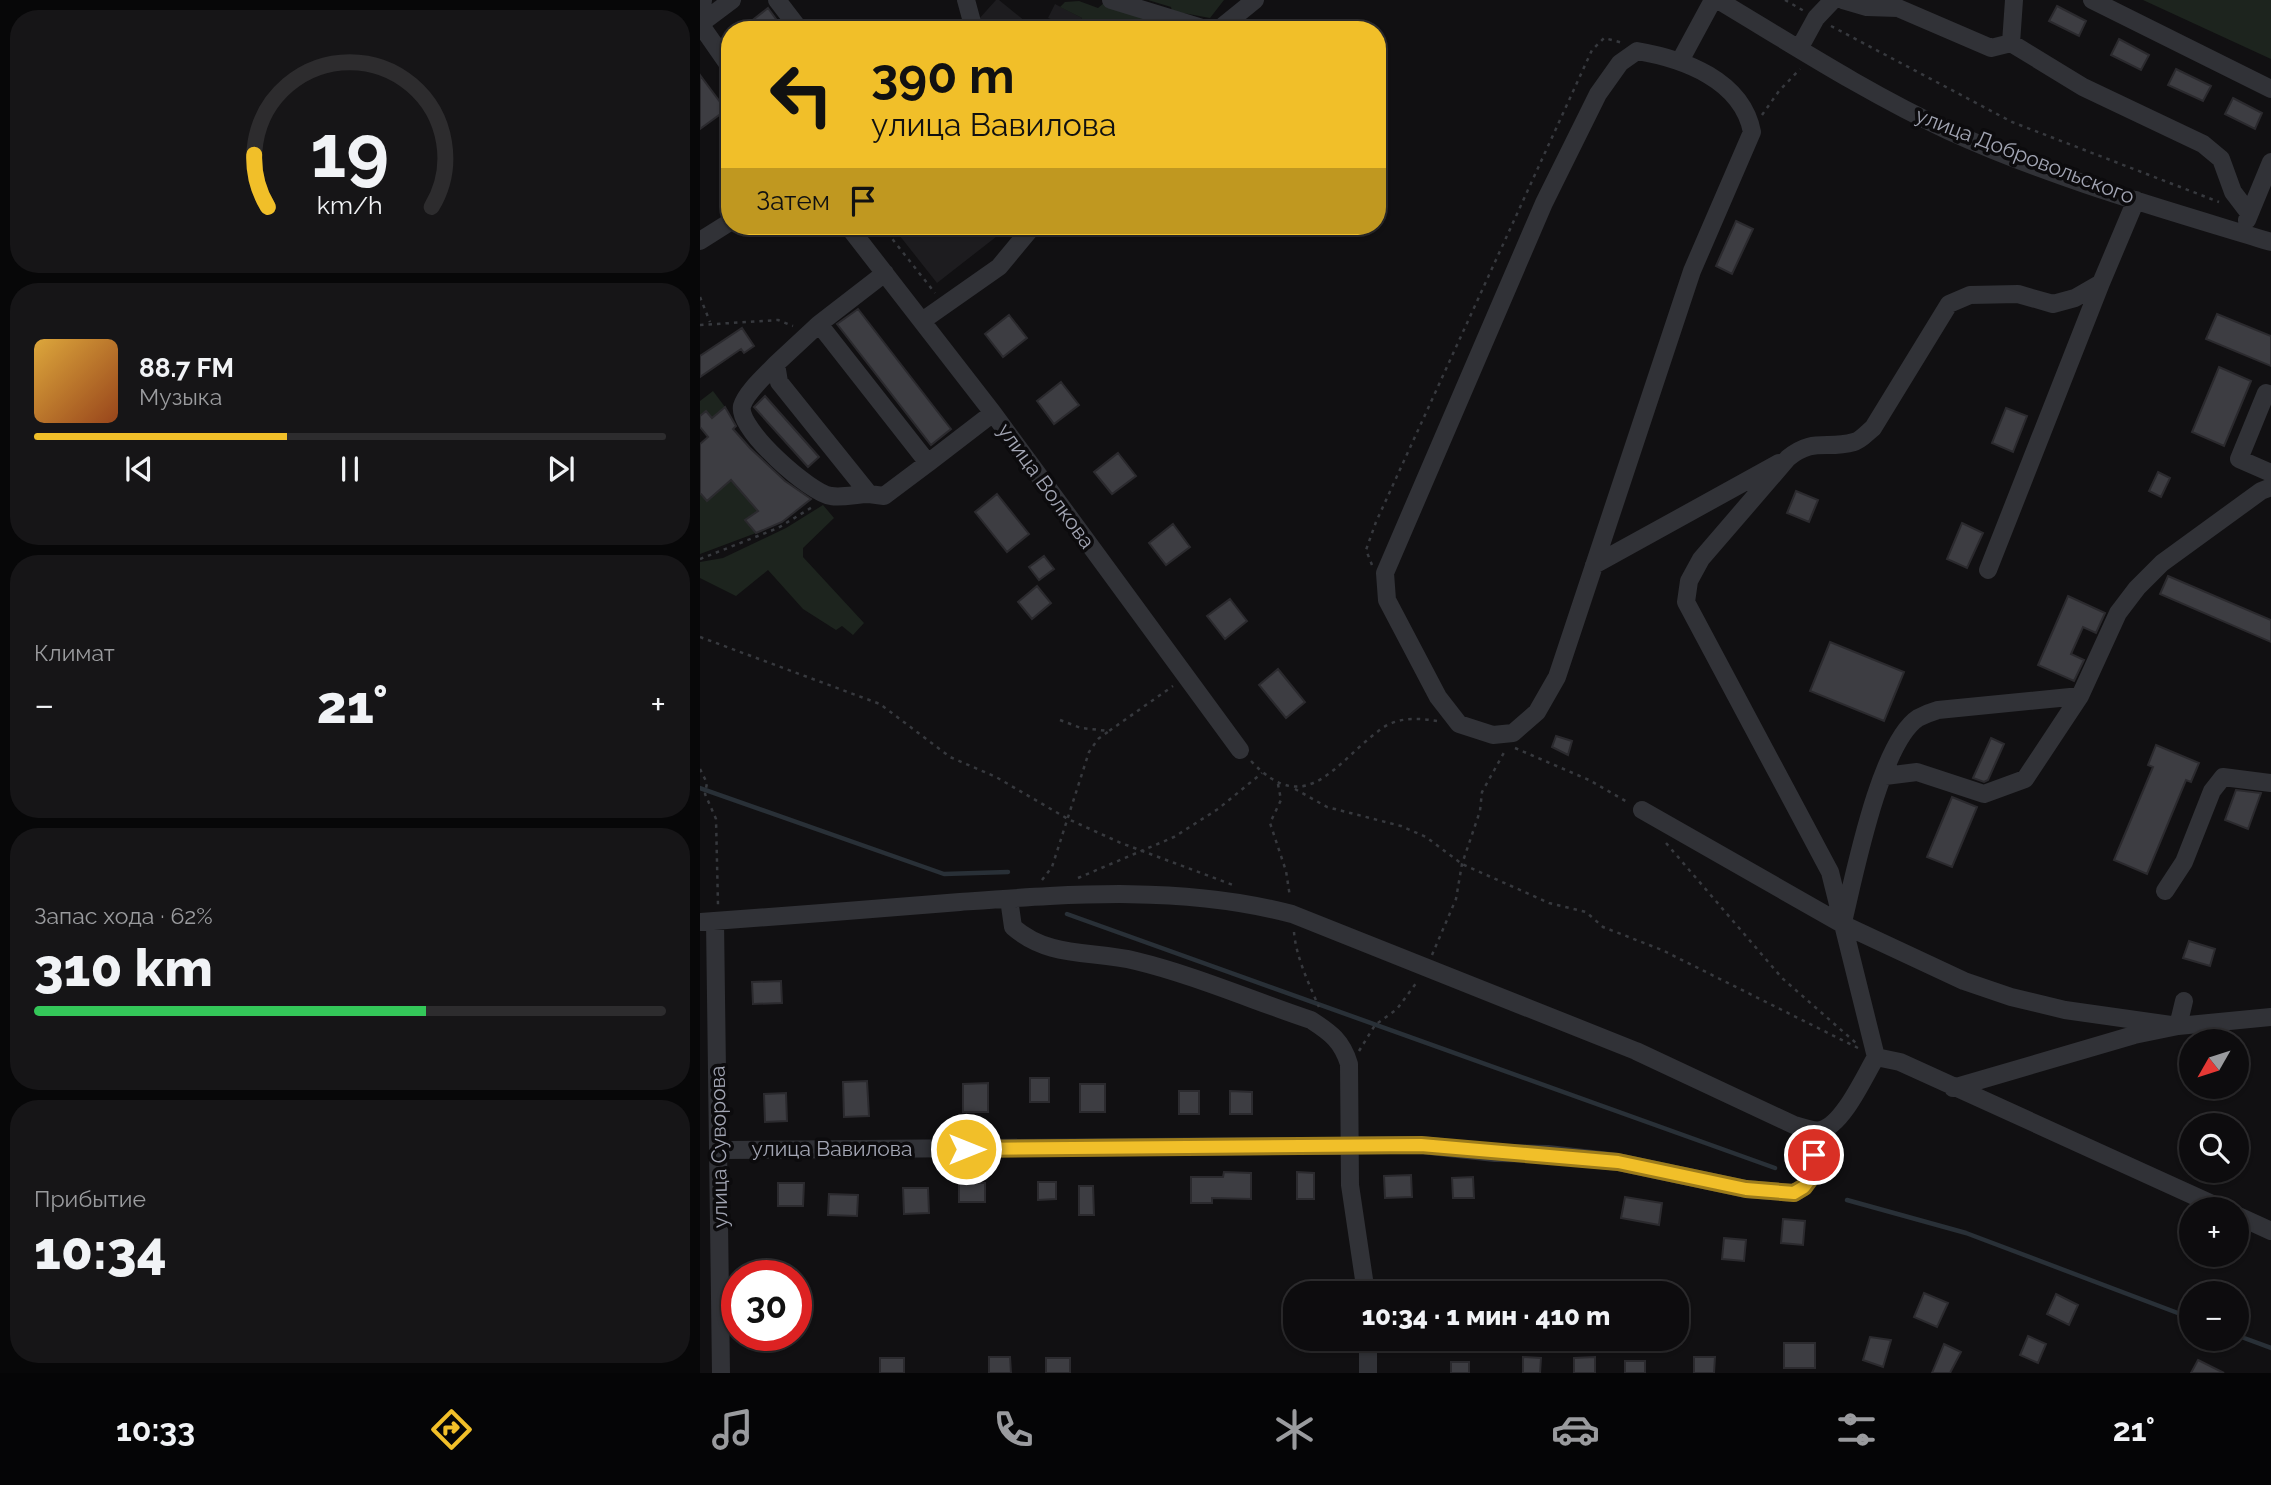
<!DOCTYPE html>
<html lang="ru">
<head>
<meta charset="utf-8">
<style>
	body { margin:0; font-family:Raleway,sans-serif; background:#161517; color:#f1f3f6; height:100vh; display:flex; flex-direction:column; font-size:26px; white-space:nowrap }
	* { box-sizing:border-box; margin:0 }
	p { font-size:23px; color:#9a9b9e }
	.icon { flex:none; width:38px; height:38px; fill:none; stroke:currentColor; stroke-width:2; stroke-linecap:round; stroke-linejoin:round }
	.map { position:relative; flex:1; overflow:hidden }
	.panel { display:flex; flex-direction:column; gap:10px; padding:10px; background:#070708; width:700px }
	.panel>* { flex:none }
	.top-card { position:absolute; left:21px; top:21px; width:665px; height:214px; border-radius:28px; box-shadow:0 2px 5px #0004,0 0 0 2px #2d2c2e; background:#f1bf29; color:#111; overflow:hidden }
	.needle { width:46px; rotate:231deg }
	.controls { position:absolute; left:1479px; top:1029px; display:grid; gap:14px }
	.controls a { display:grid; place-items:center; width:70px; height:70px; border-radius:50%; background:#0d0c0e; box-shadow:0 2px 5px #0004,0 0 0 2px #2d2c2e; font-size:35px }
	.speed { position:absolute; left:21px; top:1260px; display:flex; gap:14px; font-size:35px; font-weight:700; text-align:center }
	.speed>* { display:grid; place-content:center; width:91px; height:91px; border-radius:50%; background:#0d0c0e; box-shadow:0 2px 5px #0004,0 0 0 2px #2d2c2e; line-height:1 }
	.speed .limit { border:10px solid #d22; background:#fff; color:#111 }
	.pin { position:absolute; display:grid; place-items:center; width:60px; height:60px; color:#fff; margin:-30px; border:4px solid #fff; border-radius:50%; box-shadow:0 2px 7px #0007 }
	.me { position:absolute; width:77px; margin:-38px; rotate:90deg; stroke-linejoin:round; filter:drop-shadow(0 0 5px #0008) }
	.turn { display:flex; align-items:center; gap:24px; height:147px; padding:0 35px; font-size:32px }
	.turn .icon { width:91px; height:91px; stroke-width:2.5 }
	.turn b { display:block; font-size:49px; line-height:60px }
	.then { display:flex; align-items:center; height:66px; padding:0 35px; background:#0003; gap:14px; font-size:26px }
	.big { font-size:52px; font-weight:800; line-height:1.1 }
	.panel .tile { flex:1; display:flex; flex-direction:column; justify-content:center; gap:10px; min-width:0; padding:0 24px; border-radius:28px; background:#161517 }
	.panel .dial { align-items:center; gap:0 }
	.dial svg { height:182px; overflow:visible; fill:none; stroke:#2d2c2e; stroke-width:7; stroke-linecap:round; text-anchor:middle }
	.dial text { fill:#f1f3f6; stroke:none }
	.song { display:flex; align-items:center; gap:21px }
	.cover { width:84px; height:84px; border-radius:10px; background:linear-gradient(135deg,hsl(40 70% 55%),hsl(20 70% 35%)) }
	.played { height:7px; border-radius:4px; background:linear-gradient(90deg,#f1bf29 40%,#2d2c2e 40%) }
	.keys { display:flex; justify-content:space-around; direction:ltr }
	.heat { display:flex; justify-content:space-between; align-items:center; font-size:38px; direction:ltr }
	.charge { height:10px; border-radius:5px; background:linear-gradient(90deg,#34c759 62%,#2d2c2e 0) }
	.trip { position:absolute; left:583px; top:1281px; width:406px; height:70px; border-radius:28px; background:#0d0c0e; box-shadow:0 2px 5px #0004,0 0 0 2px #2d2c2e; font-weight:800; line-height:70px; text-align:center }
	.tabs { display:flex; height:112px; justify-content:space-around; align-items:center; background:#050506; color:#9a9b9e }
	.tabs .icon { width:49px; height:49px }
	.tabs .on { color:#f1bf29 }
	.tabs b { font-size:32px; color:#f1f3f6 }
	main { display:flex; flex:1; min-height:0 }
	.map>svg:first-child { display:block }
</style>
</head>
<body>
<main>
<section class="panel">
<div class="tile dial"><svg viewBox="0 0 100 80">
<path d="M14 69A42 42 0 1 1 86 69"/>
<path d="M14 69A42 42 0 0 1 8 46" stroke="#f1bf29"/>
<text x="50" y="56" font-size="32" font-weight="700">19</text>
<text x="50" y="72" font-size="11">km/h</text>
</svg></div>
<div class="tile">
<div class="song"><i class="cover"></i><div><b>88.7 FM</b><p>Музыка</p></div></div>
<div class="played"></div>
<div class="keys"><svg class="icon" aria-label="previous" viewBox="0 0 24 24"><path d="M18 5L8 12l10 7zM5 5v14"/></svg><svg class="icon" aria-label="pause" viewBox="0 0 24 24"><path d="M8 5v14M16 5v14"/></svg><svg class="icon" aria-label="next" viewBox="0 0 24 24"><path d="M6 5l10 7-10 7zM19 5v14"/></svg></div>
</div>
<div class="tile"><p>Климат</p>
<div class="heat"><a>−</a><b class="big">21°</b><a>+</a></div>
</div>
<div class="tile"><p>Запас хода · 62%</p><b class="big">310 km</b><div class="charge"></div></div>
<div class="tile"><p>Прибытие</p><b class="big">10:34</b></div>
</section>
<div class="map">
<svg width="1571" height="1373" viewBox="0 0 1571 1373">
	<rect width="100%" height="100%" fill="#111012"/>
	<!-- built -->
	<path fill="#1d1c1f" d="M 296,0 L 299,0 L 336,30 L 290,30 L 278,20 Z
		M 355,4 L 382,18 L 377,30 L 348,18 Z
		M 192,226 L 310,226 L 237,283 Z"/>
	<!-- green -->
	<path fill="#1d241e" d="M 448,0 L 524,0 L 510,18 L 472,11 L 471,7 Z
		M 1443,0 L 1571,0 L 1571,59 Z
		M 379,1 L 398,8 L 404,3 L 483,30 L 377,30 L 382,18 L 360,7 L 365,2 Z
		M 13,391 L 25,407 L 12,418 L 6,412 L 0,416 L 0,401 Z
		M 31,480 L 58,511 L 46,520 L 56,533 L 0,554 L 0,493 L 7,500 Z
		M 123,505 L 134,518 L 103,548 L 103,557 L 164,623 L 153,635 L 142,626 L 136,630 L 103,609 L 68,570 L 36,596 L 0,578 L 0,562 L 23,558 L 86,528 Z"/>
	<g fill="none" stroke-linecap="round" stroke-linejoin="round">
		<!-- stream -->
		<path stroke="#293037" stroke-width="4.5" d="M 0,788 L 244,874 L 308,872
			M 367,914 L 1075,1168
			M 1147,1200 L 1266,1233 L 1491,1318
			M 1536,1335 L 1571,1348"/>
	</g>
	<!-- building -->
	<path fill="#3d3d42" stroke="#2b2a2e" stroke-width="2" d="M 1357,6 L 1386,21 L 1379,36 L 1349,21 Z
		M 68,8 L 84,30 L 40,30 Z
		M 1419,39 L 1449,55 L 1441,70 L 1411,55 Z
		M 1476,69 L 1511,86 L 1503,101 L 1468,85 Z
		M 0,75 L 26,110 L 0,129 Z
		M 1533,98 L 1562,113 L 1555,129 L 1525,114 Z
		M 1036,221 L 1053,229 L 1032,274 L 1016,266 Z
		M 158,309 L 251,429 L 231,445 L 137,324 Z
		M 1517,314 L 1571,336 L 1571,366 L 1506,339 Z
		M 309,315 L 327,338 L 303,357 L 285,334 Z
		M 42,328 L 54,346 L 44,353 L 41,349 L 0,377 L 0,356 Z
		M 1519,367 L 1551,381 L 1524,446 L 1492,432 Z
		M 361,382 L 379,405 L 354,424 L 337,401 Z
		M 65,396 L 119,457 L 108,467 L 54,407 Z
		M 25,407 L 36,426 L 33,429 L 50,448 L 85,481 L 111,499 L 82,522 L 56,533 L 45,520 L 58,511 L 31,480 L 7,501 L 0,493 L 0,444 L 8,437 L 0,427 L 0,416 L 6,411 L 12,418 Z
		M 1306,408 L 1327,416 L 1313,452 L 1292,443 Z
		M 418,453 L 436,476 L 412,494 L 394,472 Z
		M 1458,472 L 1470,478 L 1461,497 L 1449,491 Z
		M 1096,491 L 1118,500 L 1109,522 L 1087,513 Z
		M 297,494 L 329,534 L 307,552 L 275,512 Z
		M 1262,523 L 1283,533 L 1267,568 L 1247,559 Z
		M 473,524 L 490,547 L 466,565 L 449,543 Z
		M 344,556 L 354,569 L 339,580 L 329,567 Z
		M 1468,576 L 1571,620 L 1571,642 L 1460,594 Z
		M 337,586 L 351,603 L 332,619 L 318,602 Z
		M 1368,596 L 1405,613 L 1396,633 L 1383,627 L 1371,654 L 1384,660 L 1374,681 L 1338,665 Z
		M 530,599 L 547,621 L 525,639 L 507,616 Z
		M 1130,642 L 1204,672 L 1184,721 L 1110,691 Z
		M 578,669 L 605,702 L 586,718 L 559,685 Z
		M 856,736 L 872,741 L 868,755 L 852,747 Z
		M 1291,738 L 1304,744 L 1288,780 L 1284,782 L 1273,778 Z
		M 1456,745 L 1499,763 L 1491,782 L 1486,780 L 1447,874 L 1414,860 L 1453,767 L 1448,765 Z
		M 1536,790 L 1561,793 L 1548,829 L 1525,820 Z
		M 1252,797 L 1277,807 L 1252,867 L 1227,857 Z
		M 1489,941 L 1515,949 L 1510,966 L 1483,958 Z
		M 81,981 L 82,1003 L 53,1004 L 52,982 Z
		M 330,1078 L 349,1078 L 349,1102 L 330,1102 Z
		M 167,1081 L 169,1116 L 144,1117 L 143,1082 Z
		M 288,1083 L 288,1112 L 263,1112 L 263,1084 Z
		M 380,1084 L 405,1084 L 405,1112 L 380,1112 Z
		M 479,1091 L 499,1091 L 499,1114 L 479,1114 Z
		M 530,1091 L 552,1092 L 552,1114 L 530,1114 Z
		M 86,1093 L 87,1121 L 65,1122 L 64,1094 Z
		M 524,1172 L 551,1173 L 551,1199 L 512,1198 L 512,1203 L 491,1203 L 491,1177 L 523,1177 Z
		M 597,1172 L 614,1173 L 614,1199 L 597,1199 Z
		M 711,1175 L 712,1197 L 685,1198 L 684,1176 Z
		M 773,1177 L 774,1198 L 753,1198 L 752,1178 Z
		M 338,1182 L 356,1182 L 356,1199 L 338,1200 Z
		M 78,1183 L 104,1183 L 103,1206 L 78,1206 Z
		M 259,1183 L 285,1183 L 285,1202 L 259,1202 Z
		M 379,1186 L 393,1186 L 394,1215 L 379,1215 Z
		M 203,1188 L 228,1188 L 229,1213 L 204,1214 Z
		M 129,1194 L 158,1195 L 157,1216 L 128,1215 Z
		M 925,1197 L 962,1203 L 959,1225 L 921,1218 Z
		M 1083,1219 L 1105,1221 L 1103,1245 L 1081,1243 Z
		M 1024,1238 L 1046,1240 L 1044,1261 L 1022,1259 Z
		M 1224,1293 L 1248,1303 L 1237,1327 L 1214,1317 Z
		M 1356,1294 L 1378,1305 L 1369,1325 L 1347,1314 Z
		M 1328,1336 L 1346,1344 L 1338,1363 L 1320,1355 Z
		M 1170,1337 L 1191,1340 L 1183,1367 L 1163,1360 Z
		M 1084,1343 L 1115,1343 L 1115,1368 L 1084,1368 Z
		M 1244,1344 L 1261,1352 L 1250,1373 L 1232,1373 Z
		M 289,1357 L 310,1357 L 311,1373 L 289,1373 Z
		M 823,1357 L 841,1358 L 840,1373 L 823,1373 Z
		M 895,1357 L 895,1373 L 874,1373 L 874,1358 Z
		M 994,1357 L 1015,1357 L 1014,1373 L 994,1373 Z
		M 180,1358 L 204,1358 L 204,1373 L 180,1373 Z
		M 346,1358 L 370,1358 L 370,1373 L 346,1373 Z
		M 1498,1360 L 1524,1373 L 1491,1373 Z
		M 925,1361 L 945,1361 L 945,1373 L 925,1373 Z
		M 751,1362 L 769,1362 L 769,1373 L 751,1373 Z"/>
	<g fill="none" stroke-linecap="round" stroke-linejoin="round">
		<!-- path -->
		<path stroke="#37393e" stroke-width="2.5" stroke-dasharray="3.5 5" stroke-linecap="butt" d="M 1085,0 L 1104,11
			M 1131,26 L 1312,122 L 1519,202
			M 1062,115 L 1079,91 L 1100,69
			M 182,226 L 235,293
			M 0,297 L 10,322
			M 0,325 L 78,320 L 93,326
			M 0,559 L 78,528 L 114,506
			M 672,565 L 666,550 L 676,522 L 892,50 L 904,38 L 923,43
			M 0,637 L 180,704 L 250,757 L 296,777 L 368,819 L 421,843 L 533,885
			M 360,720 L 381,728 L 409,731 L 473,686
			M 815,748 L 889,780 L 929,803
			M 551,761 C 608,822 637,759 684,727 C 700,717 719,718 737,721
			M 0,769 L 7,783 L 5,794 L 16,819 L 18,905
			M 578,784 L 581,800 L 570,823 L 586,871 L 590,897
			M 595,789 L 627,807 L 701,826 L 726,837 L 762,864 L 849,903 L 886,912 L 903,927 L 962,950 L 1158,1048
			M 966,843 L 1082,978 L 1156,1043
			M 378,878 L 474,837 L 518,809 L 562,773
			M 342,880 L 352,867 L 389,752 L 398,739 L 409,731
			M 594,932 C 596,957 609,984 619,1007
			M 732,955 L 756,899 L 762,864 L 780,811 L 782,792 L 806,749
			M 659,1051 L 675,1025 L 697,1009 L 717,982"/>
		<!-- minor -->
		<path stroke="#313237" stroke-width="18" d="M 77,0 L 100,30
			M 266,0 L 272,22 L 277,30
			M 411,0 L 509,30
			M 1018,0 C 1093,45 1169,94 1249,131 C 1352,178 1463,209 1571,242
			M 1143,0 L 1167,7 L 1198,8 L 1291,48 L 1311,43 L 1383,87 L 1503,144 L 1521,159 L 1533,192 L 1549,213
			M 1392,0 L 1571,89
			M 0,24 L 30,67
			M 0,24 L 32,0
			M 0,24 L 3,0
			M 518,30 L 555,0
			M 1311,43 L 1314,0
			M 1099,49 L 1116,18 L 1133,0
			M 937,51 C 984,59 1042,80 1052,132 L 992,271 L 857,677 L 837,712 L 813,733 L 793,735 L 759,724 L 738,697 L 687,600 L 685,573 L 844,203 L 898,94 L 920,63 Z
			M 980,61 L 1013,0
			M 1547,220 L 1571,162
			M 148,226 L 293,413 L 540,750
			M 0,241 L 30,222
			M 185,273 L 119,324 L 228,463 L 293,413
			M 222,321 L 299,267 L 333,226
			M 119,324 L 76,364 L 79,382 L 169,494 L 184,496 L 228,463
			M 76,364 C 66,375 46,392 42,406 C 37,429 111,494 131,496 C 143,498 157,494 169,494
			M 1571,395 L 1566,393 L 1539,459 L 1571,473
			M 894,565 L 1079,463
			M 1288,570 L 1401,283
			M 1185,776 L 1217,772 L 1284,794 L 1325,779 L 1380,696 L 1418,613 L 1437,588 L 1462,563 L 1561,491 L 1571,487
			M 942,810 L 1142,924 L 1264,981 L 1311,997 L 1365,1010 L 1478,1026 L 1484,1001
			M 1465,891 L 1484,862 L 1512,791 L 1523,777 L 1571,783
			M 309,899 L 313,927 C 350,959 392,950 436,961 C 494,975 554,1001 611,1020 C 631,1033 642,1041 649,1064 L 650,1185 L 666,1293
			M 15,921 L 21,1373
			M 0,922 C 87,916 173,909 260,902 C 371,894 482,885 592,914 L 936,1051 L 1094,1125 C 1102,1127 1113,1132 1121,1130 C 1143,1125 1165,1075 1176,1057 L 1130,872 L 986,602 L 989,581 L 1001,559 L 1088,458 C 1114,437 1126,450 1154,442 C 1160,441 1167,433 1173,428 L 1249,304 L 1270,295 L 1318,294 L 1353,304 L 1375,298 L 1401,283 L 1436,200
			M 1143,922 C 1154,877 1180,743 1218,718 C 1224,715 1231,712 1238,710 L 1380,696
			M 1176,1057 L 1200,1062 L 1523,1209
			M 1253,1088 L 1434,1035 L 1478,1026 L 1571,1017
			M 20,1150 L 721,1145 L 795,1153 L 848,1154 L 918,1162 L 1046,1189 L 1094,1193 L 1104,1187 L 1109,1179 L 1119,1131
			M 1536,1215 L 1571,1231
			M 668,1373 L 668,1339"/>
	</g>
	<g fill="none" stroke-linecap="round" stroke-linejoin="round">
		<!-- route casing -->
		<g stroke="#9d7c1b" stroke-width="18">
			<path id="route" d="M 266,1149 L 721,1145 L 918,1162 L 1046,1189 L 1094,1193 L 1104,1187 L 1110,1179 L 1114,1155"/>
		</g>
		<!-- route -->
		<use href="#route" stroke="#f1bf29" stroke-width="12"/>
	</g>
	<g text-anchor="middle" stroke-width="7" stroke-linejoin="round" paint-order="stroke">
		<!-- street labels -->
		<g font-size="21" fill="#a2a5b3" stroke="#0c0b0d">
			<text transform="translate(1325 156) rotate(21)" y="7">улица Добровольского</text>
			<text transform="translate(346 486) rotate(54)" y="7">улица Волкова</text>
			<text transform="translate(19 1147) rotate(-91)" y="7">улица Суворова</text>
			<text x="132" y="1156">улица Вавилова</text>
		</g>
	</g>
</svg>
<div class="controls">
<a><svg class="needle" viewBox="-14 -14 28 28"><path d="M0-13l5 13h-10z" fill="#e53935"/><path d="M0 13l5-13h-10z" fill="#9a9b9e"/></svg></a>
<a><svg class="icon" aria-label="search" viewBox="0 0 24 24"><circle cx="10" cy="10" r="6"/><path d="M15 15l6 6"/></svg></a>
<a>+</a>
<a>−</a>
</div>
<div class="speed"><div class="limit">30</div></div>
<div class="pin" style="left:1114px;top:1155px;background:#d93025"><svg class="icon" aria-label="arrive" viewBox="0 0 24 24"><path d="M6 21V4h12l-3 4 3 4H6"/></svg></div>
<svg class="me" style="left:266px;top:1149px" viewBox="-20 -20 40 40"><circle r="17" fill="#f1bf29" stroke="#fff" stroke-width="3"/><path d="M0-11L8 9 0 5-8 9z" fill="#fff"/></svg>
<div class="trip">10:34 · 1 мин · 410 m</div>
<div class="top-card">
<div class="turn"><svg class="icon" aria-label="left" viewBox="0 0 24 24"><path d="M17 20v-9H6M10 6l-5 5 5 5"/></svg><div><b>390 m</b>улица Вавилова</div></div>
<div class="then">Затем<svg class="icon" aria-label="arrive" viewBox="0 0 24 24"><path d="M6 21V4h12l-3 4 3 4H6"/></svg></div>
</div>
</div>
</main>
<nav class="tabs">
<b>10:33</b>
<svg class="icon on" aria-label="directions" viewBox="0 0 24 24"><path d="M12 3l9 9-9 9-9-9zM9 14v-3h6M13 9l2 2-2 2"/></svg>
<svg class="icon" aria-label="music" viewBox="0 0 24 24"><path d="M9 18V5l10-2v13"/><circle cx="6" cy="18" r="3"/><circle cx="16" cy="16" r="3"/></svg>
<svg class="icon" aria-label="phone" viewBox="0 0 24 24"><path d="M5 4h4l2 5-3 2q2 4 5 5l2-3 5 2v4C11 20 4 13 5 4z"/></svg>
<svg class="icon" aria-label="climate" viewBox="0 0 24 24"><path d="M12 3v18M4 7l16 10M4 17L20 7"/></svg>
<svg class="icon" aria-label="car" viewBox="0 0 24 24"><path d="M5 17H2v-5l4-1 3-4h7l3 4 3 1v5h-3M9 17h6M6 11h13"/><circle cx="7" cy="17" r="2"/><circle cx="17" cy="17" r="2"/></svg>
<svg class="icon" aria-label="filters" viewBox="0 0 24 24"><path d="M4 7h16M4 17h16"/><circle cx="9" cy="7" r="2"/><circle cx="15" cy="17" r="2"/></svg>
<b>21°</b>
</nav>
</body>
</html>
